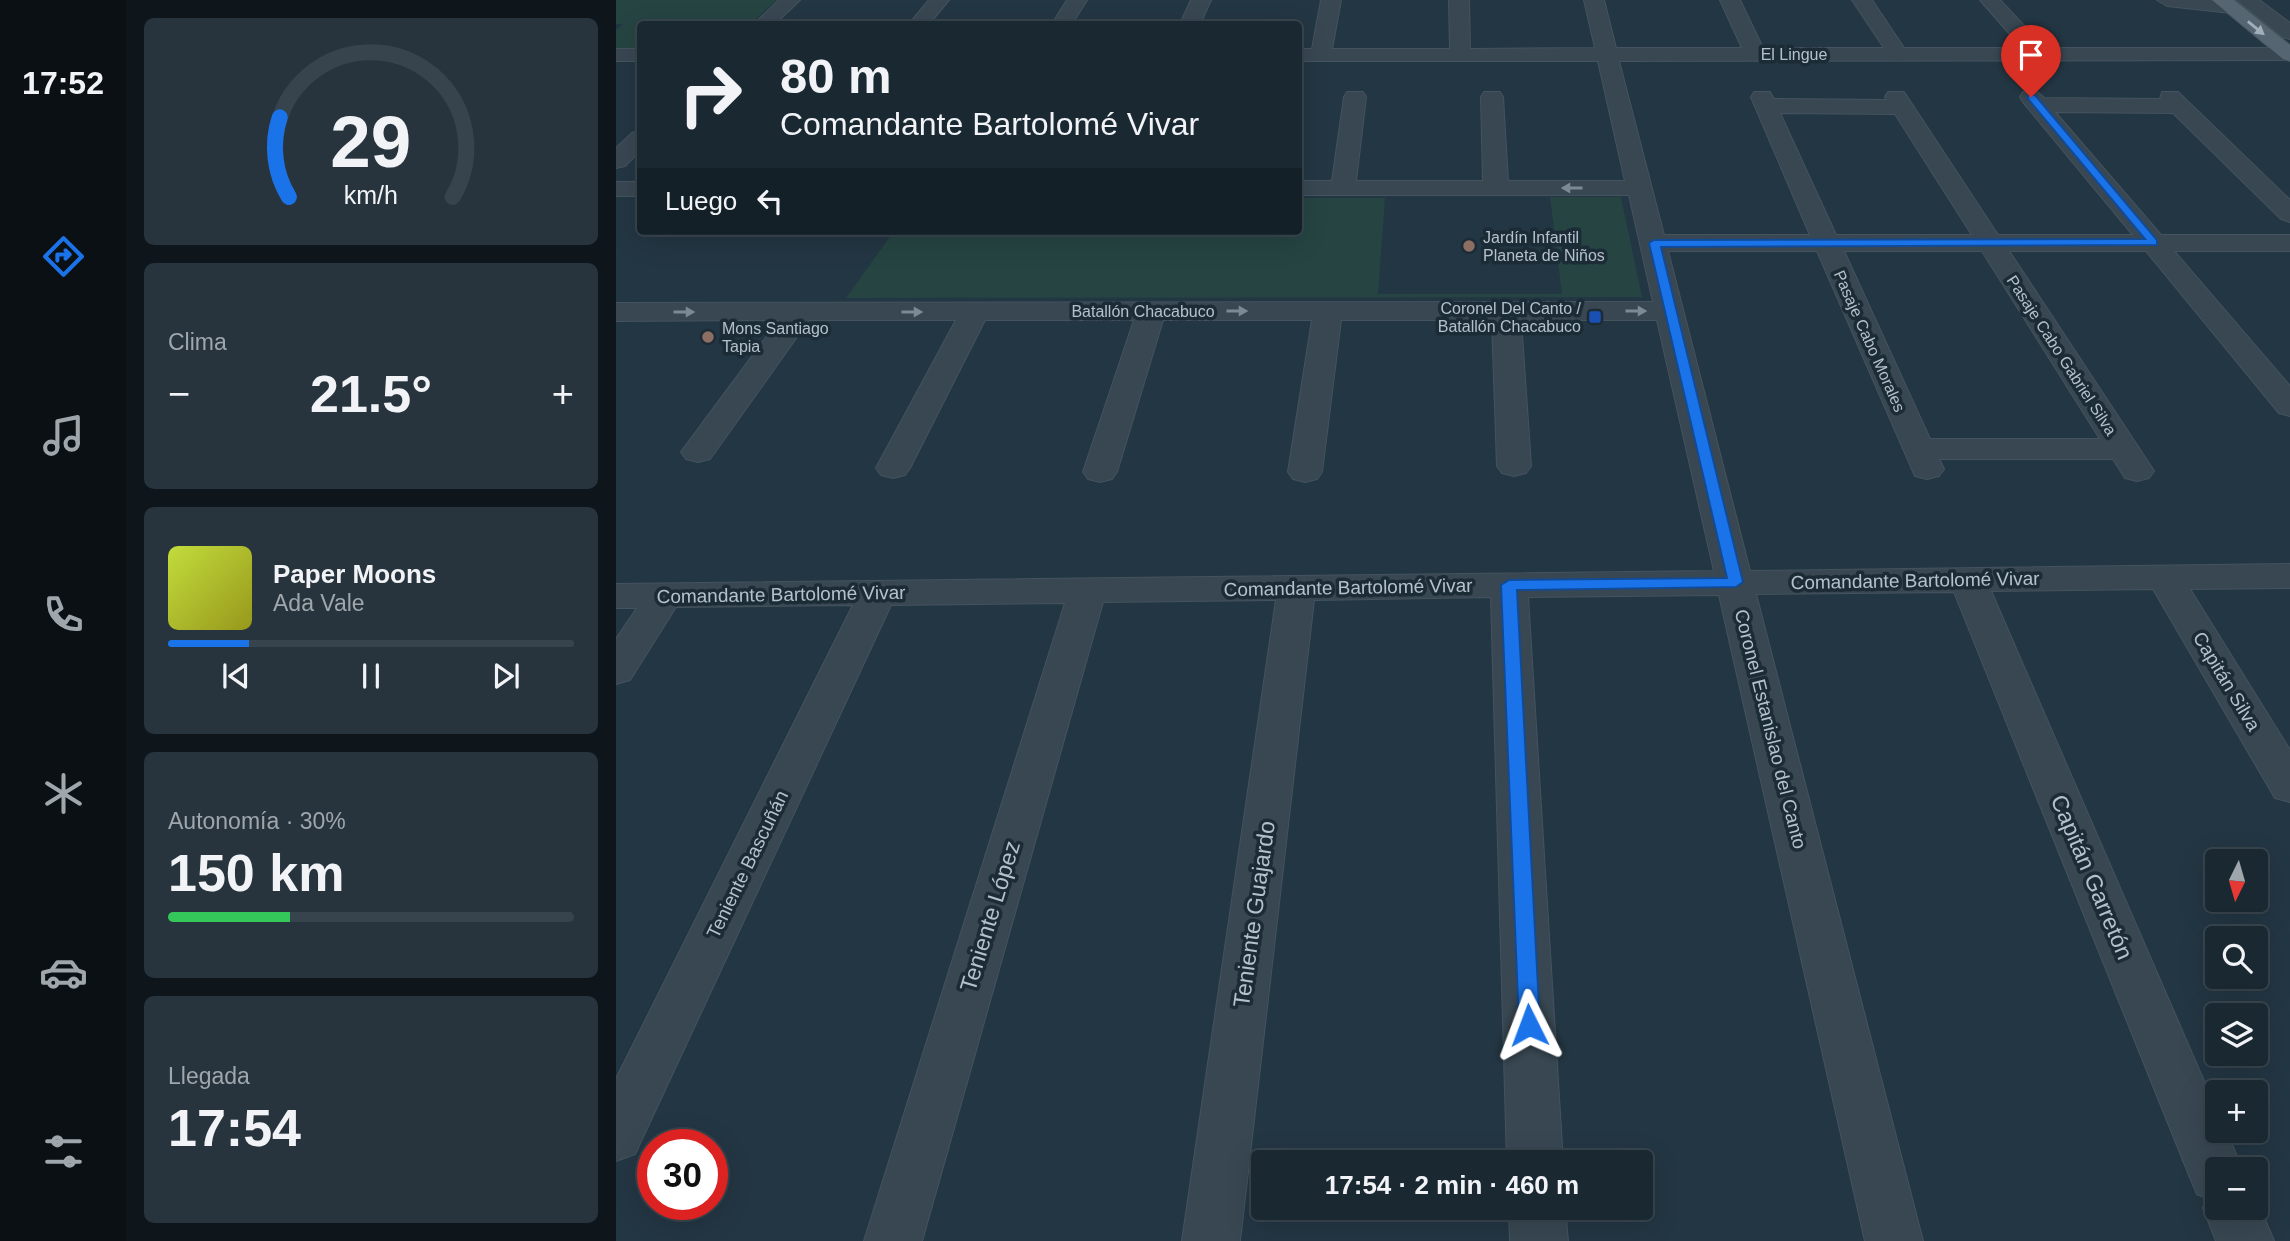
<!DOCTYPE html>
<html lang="es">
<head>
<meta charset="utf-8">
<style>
	body { margin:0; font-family:Arial,sans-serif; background:#27343e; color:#f1f3f6; height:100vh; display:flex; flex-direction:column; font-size:26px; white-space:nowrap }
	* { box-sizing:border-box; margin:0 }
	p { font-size:23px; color:#9fa6ac }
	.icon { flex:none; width:38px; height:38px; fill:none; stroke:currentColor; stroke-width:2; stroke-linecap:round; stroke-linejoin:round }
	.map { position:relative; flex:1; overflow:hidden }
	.side { display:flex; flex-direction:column; gap:18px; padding:18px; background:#0e161c; width:490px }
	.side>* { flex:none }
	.banner { position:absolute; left:21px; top:21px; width:665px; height:214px; border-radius:7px; box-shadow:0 7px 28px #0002,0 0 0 2px #38444d; background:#1a2832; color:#f1f3f6; overflow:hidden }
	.needle { width:46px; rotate:185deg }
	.fabs { position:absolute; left:1589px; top:849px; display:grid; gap:14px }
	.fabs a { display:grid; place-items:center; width:63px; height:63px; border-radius:7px; background:#1a2832; box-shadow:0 7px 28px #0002,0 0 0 2px #38444d; font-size:35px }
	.speed { position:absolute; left:21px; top:1129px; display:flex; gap:14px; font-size:35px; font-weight:700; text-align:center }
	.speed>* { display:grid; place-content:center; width:91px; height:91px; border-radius:50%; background:#1a2832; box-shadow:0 7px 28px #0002,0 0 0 2px #38444d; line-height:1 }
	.speed .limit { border:10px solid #d22; background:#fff; color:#111 }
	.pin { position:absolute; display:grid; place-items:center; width:60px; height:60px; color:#fff; margin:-72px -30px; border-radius:50% 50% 50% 0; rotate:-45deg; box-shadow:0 0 7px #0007 }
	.pin .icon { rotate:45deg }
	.me { position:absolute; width:77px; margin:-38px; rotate:357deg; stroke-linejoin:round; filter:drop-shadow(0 0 5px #0008) }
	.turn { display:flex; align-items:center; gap:24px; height:147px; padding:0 28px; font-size:32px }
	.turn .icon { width:91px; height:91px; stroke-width:2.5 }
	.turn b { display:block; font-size:49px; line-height:60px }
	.then { display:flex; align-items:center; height:66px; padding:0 28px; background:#0003; gap:14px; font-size:26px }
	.big { font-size:52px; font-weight:600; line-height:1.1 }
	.side .card { flex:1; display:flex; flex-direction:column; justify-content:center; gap:10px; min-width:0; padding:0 24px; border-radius:10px; background:#27343e }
	.side .dial { align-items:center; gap:0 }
	.dial svg { height:182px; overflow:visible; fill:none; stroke:#38444d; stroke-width:7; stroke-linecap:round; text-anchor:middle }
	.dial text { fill:#f1f3f6; stroke:none }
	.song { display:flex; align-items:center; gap:21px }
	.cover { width:84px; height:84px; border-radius:10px; background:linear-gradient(135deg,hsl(70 70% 55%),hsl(60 70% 35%)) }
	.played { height:7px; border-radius:4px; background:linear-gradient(90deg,#1a73e8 20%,#38444d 20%) }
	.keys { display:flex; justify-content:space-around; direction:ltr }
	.heat { display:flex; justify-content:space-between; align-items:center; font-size:38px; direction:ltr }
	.charge { height:10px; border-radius:5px; background:linear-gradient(90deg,#34c759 30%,#38444d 0) }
	.trip { position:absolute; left:635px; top:1150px; width:402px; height:70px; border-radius:7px; background:#1a2832; box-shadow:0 7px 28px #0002,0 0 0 2px #38444d; font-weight:600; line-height:70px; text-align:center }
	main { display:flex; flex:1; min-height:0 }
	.menu { display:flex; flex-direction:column; width:126px; justify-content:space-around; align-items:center; background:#0a1014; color:#9fa6ac }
	.menu .icon { width:49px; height:49px }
	.menu .current { color:#1a73e8 }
	.menu b { font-size:32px; color:#f1f3f6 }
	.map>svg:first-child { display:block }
</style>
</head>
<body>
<main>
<nav class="menu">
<b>17:52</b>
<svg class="icon current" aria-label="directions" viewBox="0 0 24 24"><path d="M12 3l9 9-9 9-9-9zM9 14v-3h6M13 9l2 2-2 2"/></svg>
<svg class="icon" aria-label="music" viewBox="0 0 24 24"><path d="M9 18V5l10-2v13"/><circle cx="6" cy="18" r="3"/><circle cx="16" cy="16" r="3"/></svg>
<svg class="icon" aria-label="phone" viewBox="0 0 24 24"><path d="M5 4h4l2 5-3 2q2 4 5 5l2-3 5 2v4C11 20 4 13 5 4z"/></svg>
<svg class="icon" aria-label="climate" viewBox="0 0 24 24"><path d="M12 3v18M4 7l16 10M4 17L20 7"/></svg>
<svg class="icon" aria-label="car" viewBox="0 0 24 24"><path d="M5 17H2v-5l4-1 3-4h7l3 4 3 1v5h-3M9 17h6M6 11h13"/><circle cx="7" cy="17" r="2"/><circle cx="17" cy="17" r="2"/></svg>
<svg class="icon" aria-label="filters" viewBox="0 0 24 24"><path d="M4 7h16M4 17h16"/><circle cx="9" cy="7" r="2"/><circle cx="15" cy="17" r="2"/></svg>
</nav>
<section class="side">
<div class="card dial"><svg viewBox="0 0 100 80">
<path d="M14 69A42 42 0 1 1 86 69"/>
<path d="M14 69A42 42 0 0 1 10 34" stroke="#1a73e8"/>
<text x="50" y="56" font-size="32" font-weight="700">29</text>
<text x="50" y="72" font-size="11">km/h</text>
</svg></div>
<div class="card"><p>Clima</p>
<div class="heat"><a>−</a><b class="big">21.5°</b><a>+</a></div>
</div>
<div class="card">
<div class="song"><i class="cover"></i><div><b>Paper Moons</b><p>Ada Vale</p></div></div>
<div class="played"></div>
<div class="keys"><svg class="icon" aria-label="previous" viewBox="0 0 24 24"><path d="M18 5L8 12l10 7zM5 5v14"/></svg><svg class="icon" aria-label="pause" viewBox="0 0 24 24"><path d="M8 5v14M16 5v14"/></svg><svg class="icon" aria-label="next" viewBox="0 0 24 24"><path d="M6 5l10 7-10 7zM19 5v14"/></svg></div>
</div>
<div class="card"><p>Autonomía · 30%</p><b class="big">150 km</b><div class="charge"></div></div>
<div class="card"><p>Llegada</p><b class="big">17:54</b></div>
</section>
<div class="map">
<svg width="1674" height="1241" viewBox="0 0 1674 1241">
	<rect width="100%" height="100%" fill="#233643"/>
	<!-- green -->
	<path fill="#254442" d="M 0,0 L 161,0 L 134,24 L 24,24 L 24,48 L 0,48 L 0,30 L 7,24 L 0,24 Z
		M 934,197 L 1005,197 L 1026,297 L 230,298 L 278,231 L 682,231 L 683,198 L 769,198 L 762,294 L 946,294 Z"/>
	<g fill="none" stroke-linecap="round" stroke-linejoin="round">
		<!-- minor casing -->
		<g stroke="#44535e" stroke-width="2">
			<path id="minor" d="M 163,0 L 184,0 L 159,24 L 138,24 Z
				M 313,0 L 333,0 L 313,24 L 293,24 Z
				M 451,0 L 471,0 L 456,24 L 436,24 Z
				M 575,0 L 595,0 L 584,24 L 564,24 Z
				M 705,0 L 725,0 L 716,49 L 834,49 L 833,0 L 853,0 L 854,49 L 979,48 L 968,0 L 988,0 L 1000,48 L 1126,48 L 1104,0 L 1124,0 L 1147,48 L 1268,48 L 1236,0 L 1256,0 L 1288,48 L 1406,48 L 1364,0 L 1384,0 L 1429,48 L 1674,48 L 1673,60 L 1003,61 L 1048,235 L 1194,235 L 1135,97 L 1138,92 L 1154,92 L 1158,99 L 1271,100 L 1269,97 L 1272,92 L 1288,92 L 1382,235 L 1517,235 L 1407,102 L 1404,97 L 1407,92 C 1417,90 1422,91 1428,98 L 1544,99 L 1546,92 L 1562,92 L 1674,200 L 1674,222 L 1665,219 L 1557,113 L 1439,112 L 1545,235 L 1674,235 L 1674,251 L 1558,251 L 1674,386 L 1674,416 L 1663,413 L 1530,251 L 1393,251 L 1538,471 L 1533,478 L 1521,481 L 1509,478 L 1497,459 L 1323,459 L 1328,469 L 1323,476 L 1311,479 L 1299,476 L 1201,251 L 1052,251 L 1134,571 L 1674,564 L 1674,588 L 1574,589 L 1674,750 L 1674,802 L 1659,798 L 1537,589 L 1375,591 L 1601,1111 L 1601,1130 L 1610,1130 L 1626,1169 L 1601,1169 L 1601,1208 L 1640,1208 L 1640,1199 L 1658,1241 L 1600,1241 L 1587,1208 L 1591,1198 L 1581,1194 L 1573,1175 L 1338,592 L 1140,594 L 1307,1241 L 1249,1241 L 1103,595 L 912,597 L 947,1162 L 891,1162 L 875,597 L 698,600 L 624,1241 L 566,1241 L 660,600 L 487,602 L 306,1241 L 248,1241 L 449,603 L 275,605 L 19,1154 L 0,1161 L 0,1079 L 237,605 L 60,607 L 14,680 L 0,684 L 0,639 L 21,608 L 0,608 L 0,584 L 1098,571 L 1041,320 L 905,320 L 915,466 L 910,473 L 898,476 L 886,473 L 881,466 L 876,320 L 725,320 L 706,472 L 701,479 L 689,482 L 677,479 L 672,472 L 696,320 L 547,320 L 501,472 L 496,479 L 484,482 L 472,479 L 467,472 L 518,320 L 369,320 L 294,468 L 289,475 L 277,478 L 265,475 L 260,468 L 340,320 L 193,320 L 94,459 L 82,462 L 70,459 L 65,452 L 163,320 L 0,321 L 0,303 L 1037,302 L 1013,195 L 682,195 L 682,181 L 716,181 L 728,97 L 731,92 L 747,92 L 750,97 L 740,181 L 867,181 L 865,97 L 868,92 L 884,92 L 887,97 L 892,181 L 1009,181 L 982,61 L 682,61 L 682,49 L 696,49 ZM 1164,113 L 1279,114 L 1356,235 L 1220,235 ZM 1228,251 L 1366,251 L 1484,439 L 1314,439 Z
				M 1541,0 L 1604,0 L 1622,3 L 1625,7 L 1615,13 L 1551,6 Z
				M 1621,0 L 1643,0 L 1674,23 L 1674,39 L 1667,37 Z
				M 0,49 L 24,49 L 24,61 L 0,61 Z
				M 24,131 L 24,151 L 9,166 L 0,168 L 0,148 L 16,133 Z
				M 0,182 L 24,182 L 24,196 L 0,196 Z
				M 893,1208 L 949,1208 L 952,1241 L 894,1241 Z"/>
		</g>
		<!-- major casing -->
		<g stroke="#44535e" stroke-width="2">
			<path id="major" d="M 1596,0 L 1618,0 L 1674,45 L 1674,61 L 1667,59 Z"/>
		</g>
		<!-- minor -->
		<use href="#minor" fill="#384752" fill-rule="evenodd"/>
		<!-- major -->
		<use href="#major" fill="#556672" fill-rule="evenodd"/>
	</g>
	<!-- one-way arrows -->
	<defs><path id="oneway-solid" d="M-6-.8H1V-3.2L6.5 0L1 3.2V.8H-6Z" transform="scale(1.75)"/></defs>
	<use fill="#a1afba" href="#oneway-solid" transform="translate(1640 28) rotate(39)"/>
	<g fill="#7c8a95">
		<use href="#oneway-solid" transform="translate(956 188) rotate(180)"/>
		<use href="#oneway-solid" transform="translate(621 311)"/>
		<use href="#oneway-solid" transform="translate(1020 311)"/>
		<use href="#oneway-solid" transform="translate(68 312)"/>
		<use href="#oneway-solid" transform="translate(296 312)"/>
	</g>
	<!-- route -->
	<path fill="#1a73e8" stroke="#114b97" stroke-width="2" d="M 1412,95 L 1419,95 L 1541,240 L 1541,245 L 1045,247 L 1127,582 L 1120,587 L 901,590 L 924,1025 L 921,1031 L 913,1034 L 906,1031 L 903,1025 L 885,585 L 893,580 L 1111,578 L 1033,243 L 1038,240 L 1529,239 L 1412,99 Z"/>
	<!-- markers -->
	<g fill="#8d6e63" stroke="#1c2c37" stroke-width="2.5">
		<circle cx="853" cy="246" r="7"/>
		<circle cx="92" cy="337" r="7"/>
	</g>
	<rect fill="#1a4fb4" stroke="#1c2c37" stroke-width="2.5" x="972" y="310" width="14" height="14" rx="3.5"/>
	<g text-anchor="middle" stroke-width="7" stroke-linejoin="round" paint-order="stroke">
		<!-- far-street labels -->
		<g font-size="16" fill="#b4c1cc" stroke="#1c2c37">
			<text x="1178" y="60">El Lingue</text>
			<text x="527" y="317">Batallón Chacabuco</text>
			<text transform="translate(1254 341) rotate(66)" y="6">Pasaje Cabo Morales</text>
			<text transform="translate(1446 355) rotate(57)" y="6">Pasaje Cabo Gabriel Silva</text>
		</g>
		<!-- far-poi labels -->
		<g font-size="16" fill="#b4c1cc" stroke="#1c2c37" text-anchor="start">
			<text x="867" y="243">Jardín Infantil<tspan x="867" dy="18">Planeta de Niños</tspan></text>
			<text x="965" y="314" text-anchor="end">Coronel Del Canto /<tspan x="965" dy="18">Batallón Chacabuco</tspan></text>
			<text x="106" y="334">Mons Santiago<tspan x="106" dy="18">Tapia</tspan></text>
		</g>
		<!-- street labels -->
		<g font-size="19" fill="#b4c1cc" stroke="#1c2c37">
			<text transform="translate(1299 580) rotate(-1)" y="7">Comandante Bartolomé Vivar</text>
			<text transform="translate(732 587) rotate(-1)" y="7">Comandante Bartolomé Vivar</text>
			<text transform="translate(165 594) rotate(-1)" y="7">Comandante Bartolomé Vivar</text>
			<text transform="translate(1611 681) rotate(59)" y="7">Capitán Silva</text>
			<text transform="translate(1155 729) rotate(76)" y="7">Coronel Estanislao del Canto</text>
			<text transform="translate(131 864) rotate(-64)" y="7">Teniente Bascuñán</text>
		</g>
		<!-- near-street labels -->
		<g font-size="23" fill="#b4c1cc" stroke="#1c2c37">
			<text transform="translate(1476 877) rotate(67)" y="8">Capitán Garretón</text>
			<text transform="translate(638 914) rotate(-82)" y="8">Teniente Guajardo</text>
			<text transform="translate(374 916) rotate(-73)" y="8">Teniente López</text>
		</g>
	</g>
</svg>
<div class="fabs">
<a><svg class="needle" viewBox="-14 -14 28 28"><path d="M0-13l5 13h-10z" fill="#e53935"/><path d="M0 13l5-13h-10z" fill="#9fa6ac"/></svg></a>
<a><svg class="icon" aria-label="search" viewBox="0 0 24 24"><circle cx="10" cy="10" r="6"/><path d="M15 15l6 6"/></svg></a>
<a><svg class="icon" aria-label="layers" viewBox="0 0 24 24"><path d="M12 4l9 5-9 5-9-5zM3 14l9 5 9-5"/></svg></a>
<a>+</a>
<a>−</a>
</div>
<div class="speed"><div class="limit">30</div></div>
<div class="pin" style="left:1415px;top:97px;background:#d93025"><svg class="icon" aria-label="arrive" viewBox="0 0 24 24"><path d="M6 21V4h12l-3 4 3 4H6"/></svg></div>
<svg class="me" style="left:913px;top:1025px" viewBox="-20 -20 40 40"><path d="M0-17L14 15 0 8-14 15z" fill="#1a73e8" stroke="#fff" stroke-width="4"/></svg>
<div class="trip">17:54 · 2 min · 460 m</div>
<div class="banner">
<div class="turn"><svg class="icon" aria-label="right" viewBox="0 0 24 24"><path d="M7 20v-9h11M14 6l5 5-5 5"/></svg><div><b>80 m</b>Comandante Bartolomé Vivar</div></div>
<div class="then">Luego<svg class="icon" aria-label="left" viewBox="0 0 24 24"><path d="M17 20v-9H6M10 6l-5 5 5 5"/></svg></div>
</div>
</div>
</main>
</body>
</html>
